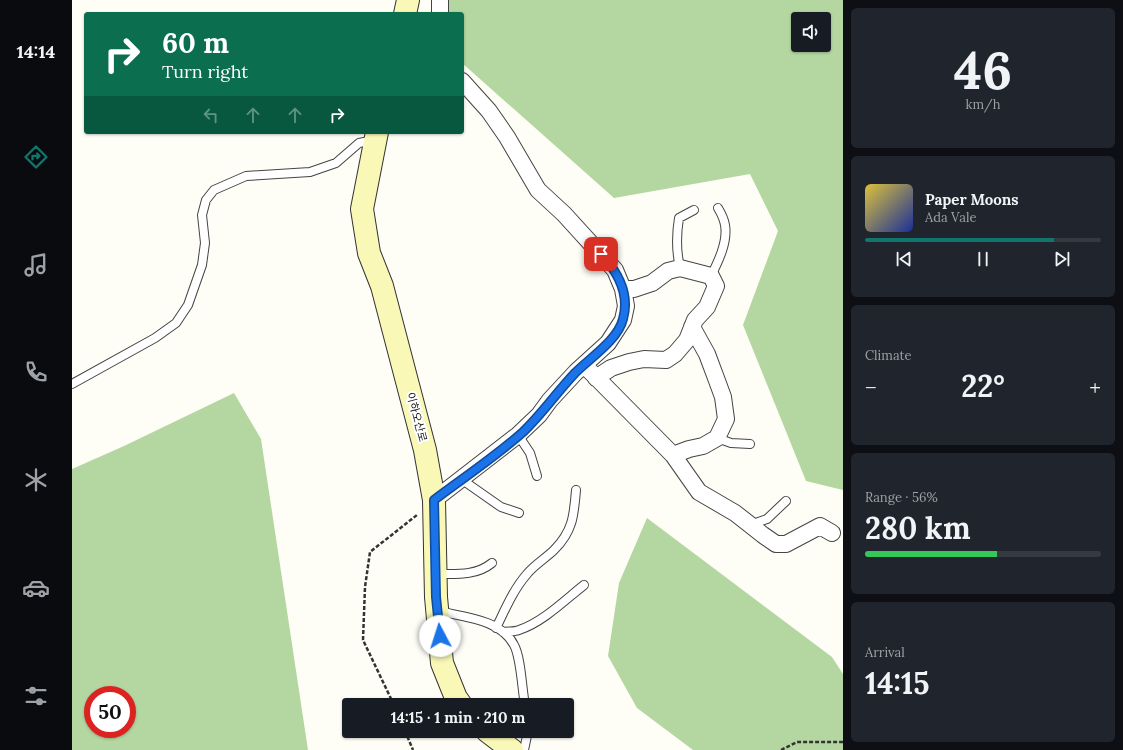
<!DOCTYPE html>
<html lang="en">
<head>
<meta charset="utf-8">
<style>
	body { margin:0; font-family:Lora,"Noto Sans KR",serif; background:#20242c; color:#f1f3f6; height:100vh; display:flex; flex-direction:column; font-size:15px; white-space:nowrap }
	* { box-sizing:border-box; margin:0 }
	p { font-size:13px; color:#9ea1a6 }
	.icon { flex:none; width:22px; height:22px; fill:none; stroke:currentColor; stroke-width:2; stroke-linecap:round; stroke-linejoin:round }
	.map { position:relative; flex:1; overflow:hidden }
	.side { display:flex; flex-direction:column; gap:8px; padding:8px; background:#0d0f14; width:280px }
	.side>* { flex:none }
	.top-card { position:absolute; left:12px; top:12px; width:380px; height:122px; border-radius:4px; box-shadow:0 1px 3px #0004; background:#0b6e4f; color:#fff; overflow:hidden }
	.tools { position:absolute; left:719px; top:12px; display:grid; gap:8px }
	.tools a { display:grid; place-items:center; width:40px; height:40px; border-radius:4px; background:#171b24; box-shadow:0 1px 3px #0004; font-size:20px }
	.speed { position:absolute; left:12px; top:686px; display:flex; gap:8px; font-size:20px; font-weight:700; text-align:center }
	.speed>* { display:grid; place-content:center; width:52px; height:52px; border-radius:50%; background:#171b24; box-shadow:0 1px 3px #0004; line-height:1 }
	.speed .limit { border:6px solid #d22; background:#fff; color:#111 }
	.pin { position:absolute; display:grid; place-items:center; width:34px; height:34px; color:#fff; margin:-17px; border-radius:8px; box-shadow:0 2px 6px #0006 }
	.me { position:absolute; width:44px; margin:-22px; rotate:355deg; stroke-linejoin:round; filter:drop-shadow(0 0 3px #0008) }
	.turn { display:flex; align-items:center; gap:14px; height:84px; padding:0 12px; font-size:18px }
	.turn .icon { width:52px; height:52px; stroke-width:2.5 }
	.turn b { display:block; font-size:28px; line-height:34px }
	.lanes { display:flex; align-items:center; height:38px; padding:0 12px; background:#0003; justify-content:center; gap:20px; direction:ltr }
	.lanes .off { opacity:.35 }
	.big { font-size:30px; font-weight:800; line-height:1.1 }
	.side .tile { flex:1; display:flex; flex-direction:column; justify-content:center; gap:6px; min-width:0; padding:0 14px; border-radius:6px; background:#20242c }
	.side .dial { align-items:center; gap:0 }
	.dial b { font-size:52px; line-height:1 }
	.song { display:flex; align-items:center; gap:12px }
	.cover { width:48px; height:48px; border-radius:6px; background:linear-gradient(135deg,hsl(50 70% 55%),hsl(230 70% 35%)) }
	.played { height:4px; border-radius:2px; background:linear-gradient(90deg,#0f766e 80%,#363941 80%) }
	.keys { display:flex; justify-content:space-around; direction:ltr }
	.heat { display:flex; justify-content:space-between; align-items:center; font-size:22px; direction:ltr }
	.charge { height:6px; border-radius:3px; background:linear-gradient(90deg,#34c759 56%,#363941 0) }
	.trip { position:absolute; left:270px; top:698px; width:232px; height:40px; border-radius:4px; background:#171b24; box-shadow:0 1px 3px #0004; font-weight:800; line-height:40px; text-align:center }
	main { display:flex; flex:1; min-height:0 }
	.tab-bar { display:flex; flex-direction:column; width:72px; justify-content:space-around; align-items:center; background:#090b0e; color:#9ea1a6 }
	.tab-bar .icon { width:28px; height:28px }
	.tab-bar .current { color:#0f766e }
	.tab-bar b { font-size:18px; color:#f1f3f6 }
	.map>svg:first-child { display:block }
</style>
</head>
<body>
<main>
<nav class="tab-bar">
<b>14:14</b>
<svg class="icon current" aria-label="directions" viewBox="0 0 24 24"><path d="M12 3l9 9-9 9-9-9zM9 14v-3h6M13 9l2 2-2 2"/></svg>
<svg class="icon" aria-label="music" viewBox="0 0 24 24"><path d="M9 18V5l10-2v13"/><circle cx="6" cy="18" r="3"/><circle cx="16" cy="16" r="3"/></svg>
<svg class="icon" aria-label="phone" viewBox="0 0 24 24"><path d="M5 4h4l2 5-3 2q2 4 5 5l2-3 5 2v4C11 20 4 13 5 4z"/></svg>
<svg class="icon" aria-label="climate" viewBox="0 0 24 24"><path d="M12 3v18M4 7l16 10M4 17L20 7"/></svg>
<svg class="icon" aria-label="car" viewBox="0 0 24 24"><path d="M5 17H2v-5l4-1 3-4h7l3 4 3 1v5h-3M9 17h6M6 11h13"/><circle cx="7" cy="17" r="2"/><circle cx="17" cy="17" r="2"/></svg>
<svg class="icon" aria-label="filters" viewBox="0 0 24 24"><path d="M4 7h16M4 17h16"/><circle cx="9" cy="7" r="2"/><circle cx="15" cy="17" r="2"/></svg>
</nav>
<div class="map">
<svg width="771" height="750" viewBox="0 0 771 750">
	<rect width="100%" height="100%" fill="#fefdf6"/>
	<!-- forest -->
	<path fill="#b4d7a1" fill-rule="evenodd" d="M 371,0 L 771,0 L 771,490 L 734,481 L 671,325 L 706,231 L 678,174 L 542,198 L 390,63 L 390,14 L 371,14 ZM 726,19 L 752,19 L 752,45 L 726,45 Z
		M 162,393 L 189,439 L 236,750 L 0,750 L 0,469 L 52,446 ZM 21,695 L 55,695 L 55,729 L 21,729 Z
		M 575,518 L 760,657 L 771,674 L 771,750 L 621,750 L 565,708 L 536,656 L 547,583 Z"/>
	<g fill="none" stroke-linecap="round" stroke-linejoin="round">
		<!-- service casing -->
		<g stroke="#444" stroke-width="10">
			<path id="service" d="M 608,268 C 604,250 604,236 607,218 L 622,210
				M 639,276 C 646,262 656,242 653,225 C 652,219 649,213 646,208
				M 0,384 L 83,338 L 104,323 L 116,305 L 130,265 L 133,243 L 130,215 L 134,200 L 142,190 L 174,176 L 238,172 L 264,163 L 287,143 L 302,140
				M 446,435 L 458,453 L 465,476
				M 645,438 L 659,443 L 678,444
				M 389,479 L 429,507 L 447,513
				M 678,525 L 695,519 L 714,501
				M 365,574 C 384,574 404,576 420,563
				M 366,611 C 391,617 429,619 442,645 C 449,657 450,690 453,705
				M 424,628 C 433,610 441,590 455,574 C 462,565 474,558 482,550 C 501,531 502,515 504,490
				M 431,632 C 436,631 443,632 447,630 C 471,622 493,600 512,585
				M 452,750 L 456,731"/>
		</g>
		<!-- minor casing -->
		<g stroke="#444" stroke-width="18">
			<path id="minor" d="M 368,14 L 368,0
				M 512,365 L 601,455 L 627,492 L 663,513 L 691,535 L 704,544 L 714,544 L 748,526 L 760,533
				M 524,378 L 539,368 L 557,362 L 572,359 L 594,360 L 603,354 L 615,340 L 623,320 L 635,307 L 644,286 L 639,276 L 608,268 L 596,271 L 580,283 L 562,289 L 551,289
				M 601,455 L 617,449 L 631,446 L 645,438 L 654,419 L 651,397 L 644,378 L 635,354 L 620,327
				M 362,500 L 446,435 L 467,415 L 478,400 L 504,372 L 536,343 L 551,320 L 554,306 L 551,289 L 543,270 L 492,214 L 466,190 L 435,137 L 417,111 L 390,81"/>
		</g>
		<!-- secondary casing -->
		<g stroke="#333" stroke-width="24">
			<path id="secondary" d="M 333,14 L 336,0
				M 305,132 L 290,209 L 297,253 L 310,286 L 353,450 L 362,500 L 364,597 L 370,663 L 384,698 L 389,705
				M 415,731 L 440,750"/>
		</g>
		<!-- path -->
		<path stroke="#333" stroke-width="2.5" stroke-dasharray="4 2" stroke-linecap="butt" d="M 322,705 L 291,640 L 293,587 L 298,552 L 345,515
			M 333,731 L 341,750
			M 709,750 L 725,742 L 771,742"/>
		<!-- service -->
		<use href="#service" stroke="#fff" stroke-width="8"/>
		<!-- minor -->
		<use href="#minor" stroke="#fff" stroke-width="16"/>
		<!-- secondary -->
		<use href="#secondary" stroke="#f9f8b6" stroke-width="22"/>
	</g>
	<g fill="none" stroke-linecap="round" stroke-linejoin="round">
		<!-- route casing -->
		<g stroke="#114b97" stroke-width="10">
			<path id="route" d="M 368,636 L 364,597 L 362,500 C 391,478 423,457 451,432 C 470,414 485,392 503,373 C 518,358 546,340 551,319 C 558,294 545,271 529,254"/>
		</g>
		<!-- route -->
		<use href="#route" stroke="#1a73e8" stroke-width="7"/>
	</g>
	<g text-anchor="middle" stroke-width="4" stroke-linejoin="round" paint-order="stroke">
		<!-- street labels -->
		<g font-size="11" fill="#111" stroke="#fff">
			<text transform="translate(345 417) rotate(75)" y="4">이하오산로</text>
		</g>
	</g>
</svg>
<div class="tools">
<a><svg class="icon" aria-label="sound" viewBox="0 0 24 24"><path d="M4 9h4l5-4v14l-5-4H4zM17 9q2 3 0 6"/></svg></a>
</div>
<div class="speed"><div class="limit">50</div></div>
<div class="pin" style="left:529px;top:254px;background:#d93025"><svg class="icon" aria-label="arrive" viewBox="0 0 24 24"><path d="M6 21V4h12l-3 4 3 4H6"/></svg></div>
<svg class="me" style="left:368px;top:636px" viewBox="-20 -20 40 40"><circle r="19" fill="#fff"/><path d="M0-13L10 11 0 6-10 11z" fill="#1a73e8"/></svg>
<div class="trip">14:15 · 1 min · 210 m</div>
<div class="top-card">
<div class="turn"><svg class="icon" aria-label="right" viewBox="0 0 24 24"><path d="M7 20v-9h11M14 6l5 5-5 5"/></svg><div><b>60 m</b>Turn right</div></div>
<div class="lanes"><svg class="icon off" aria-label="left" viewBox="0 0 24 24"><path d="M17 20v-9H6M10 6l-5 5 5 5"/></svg><svg class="icon off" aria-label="ahead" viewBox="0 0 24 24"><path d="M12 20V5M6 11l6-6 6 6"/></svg><svg class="icon off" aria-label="ahead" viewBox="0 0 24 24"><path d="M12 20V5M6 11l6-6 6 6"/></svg><svg class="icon" aria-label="right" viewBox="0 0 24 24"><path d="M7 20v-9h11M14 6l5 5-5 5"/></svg></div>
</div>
</div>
<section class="side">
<div class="tile dial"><b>46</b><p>km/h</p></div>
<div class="tile">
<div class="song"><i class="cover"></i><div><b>Paper Moons</b><p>Ada Vale</p></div></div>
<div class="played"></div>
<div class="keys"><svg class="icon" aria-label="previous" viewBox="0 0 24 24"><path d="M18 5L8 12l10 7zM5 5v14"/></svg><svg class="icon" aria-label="pause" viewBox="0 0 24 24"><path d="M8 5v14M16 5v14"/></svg><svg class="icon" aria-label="next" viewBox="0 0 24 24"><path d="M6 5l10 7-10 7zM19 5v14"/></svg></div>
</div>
<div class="tile"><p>Climate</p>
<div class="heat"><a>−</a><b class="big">22°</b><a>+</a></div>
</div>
<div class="tile"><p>Range · 56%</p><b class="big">280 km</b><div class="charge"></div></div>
<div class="tile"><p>Arrival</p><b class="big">14:15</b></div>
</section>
</main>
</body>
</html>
